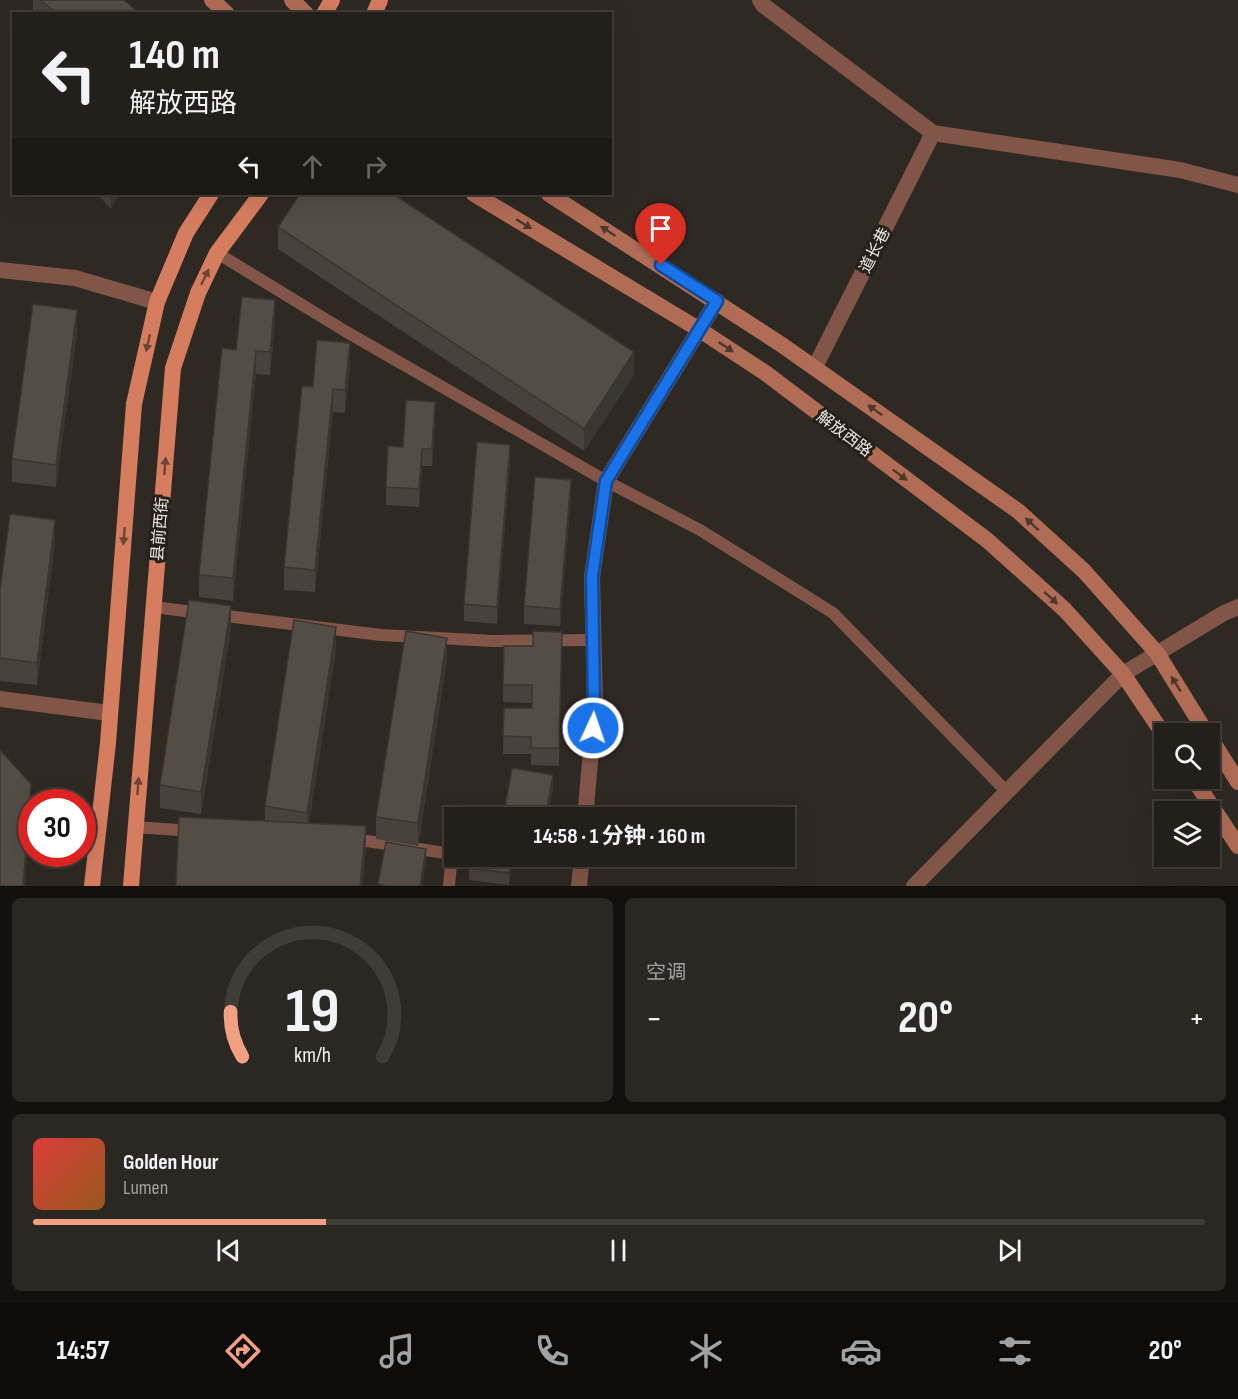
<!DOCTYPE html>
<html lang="zh">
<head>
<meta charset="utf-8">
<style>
	body { margin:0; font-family:"Sofia Sans Condensed","Noto Sans SC",sans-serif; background:#2b2723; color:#f1f3f6; height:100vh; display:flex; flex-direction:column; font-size:22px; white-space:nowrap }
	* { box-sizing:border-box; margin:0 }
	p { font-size:20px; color:#a3a2a2 }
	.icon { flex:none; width:33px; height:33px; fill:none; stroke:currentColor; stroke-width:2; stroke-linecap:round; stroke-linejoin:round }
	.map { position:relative; height:886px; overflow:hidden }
	.sheet { display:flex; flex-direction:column; gap:12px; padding:12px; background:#13110e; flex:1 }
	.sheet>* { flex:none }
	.top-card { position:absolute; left:12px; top:12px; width:600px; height:183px; border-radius:0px; box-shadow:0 6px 24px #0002,0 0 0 2px #403d39; background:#231f1a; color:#f1f3f6; overflow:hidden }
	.tools { position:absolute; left:1154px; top:723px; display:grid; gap:12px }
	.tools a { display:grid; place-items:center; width:66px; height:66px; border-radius:0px; background:#231f1a; box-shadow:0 6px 24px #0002,0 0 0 2px #403d39; font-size:30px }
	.speed { position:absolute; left:18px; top:789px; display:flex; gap:12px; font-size:30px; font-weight:700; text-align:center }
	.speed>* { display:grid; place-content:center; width:78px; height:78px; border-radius:50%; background:#231f1a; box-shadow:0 6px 24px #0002,0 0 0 2px #403d39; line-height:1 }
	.speed .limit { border:9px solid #d22; background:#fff; color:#111 }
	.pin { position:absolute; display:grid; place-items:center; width:51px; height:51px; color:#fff; margin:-62px -26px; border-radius:50% 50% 50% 0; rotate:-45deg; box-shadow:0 0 6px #0007 }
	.pin .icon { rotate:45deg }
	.me { position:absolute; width:66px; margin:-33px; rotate:3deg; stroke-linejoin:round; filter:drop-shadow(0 0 4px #0008) }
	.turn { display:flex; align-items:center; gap:21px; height:126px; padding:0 18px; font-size:27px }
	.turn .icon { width:78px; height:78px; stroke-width:2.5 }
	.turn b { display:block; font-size:42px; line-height:51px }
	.lanes { display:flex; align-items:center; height:57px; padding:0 18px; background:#0003; justify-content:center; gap:30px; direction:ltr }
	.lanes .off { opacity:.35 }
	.big { font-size:45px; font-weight:700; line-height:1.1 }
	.sheet .card { flex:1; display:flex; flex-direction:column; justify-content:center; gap:9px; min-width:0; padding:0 21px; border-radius:9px; background:#2b2723 }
	.sheet .dial { align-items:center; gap:0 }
	.dial svg { height:156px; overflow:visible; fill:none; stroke:#403d39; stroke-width:7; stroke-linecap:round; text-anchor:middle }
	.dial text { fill:#f1f3f6; stroke:none }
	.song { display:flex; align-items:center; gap:18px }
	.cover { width:72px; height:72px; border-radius:9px; background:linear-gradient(135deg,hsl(0 70% 55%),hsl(30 70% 35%)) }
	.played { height:6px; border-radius:3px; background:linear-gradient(90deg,#f39f82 25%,#403d39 25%) }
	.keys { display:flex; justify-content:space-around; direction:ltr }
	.heat { display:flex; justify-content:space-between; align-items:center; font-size:33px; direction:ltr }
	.sheet .tiles { flex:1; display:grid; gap:12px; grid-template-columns:1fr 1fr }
	.card:last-child { grid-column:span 2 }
	.trip { position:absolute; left:444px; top:807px; width:351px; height:60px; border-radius:0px; background:#231f1a; box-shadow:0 6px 24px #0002,0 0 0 2px #403d39; font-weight:700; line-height:60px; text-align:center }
	.dock { display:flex; height:96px; justify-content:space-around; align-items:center; background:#0e0c0a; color:#a3a2a2 }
	.dock .icon { width:42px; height:42px }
	.dock .current { color:#f39f82 }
	.dock b { font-size:27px; color:#f1f3f6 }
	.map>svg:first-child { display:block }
</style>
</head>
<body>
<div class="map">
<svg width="1238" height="886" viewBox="0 0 1238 886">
	<rect width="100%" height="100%" fill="#2f2923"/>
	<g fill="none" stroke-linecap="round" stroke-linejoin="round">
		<!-- service -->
		<path stroke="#815547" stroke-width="12" d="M 217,253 L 345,331 L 606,481 L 700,530 L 833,613 L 1007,792
			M 153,607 L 381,635 L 493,641 L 593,640
			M 135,827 L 193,831
			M 351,840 L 367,841 L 452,854 L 449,886"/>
		<!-- pedestrian -->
		<path stroke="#815547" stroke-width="16" d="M 0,270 L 75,278 L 157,302
			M 0,699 L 109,713"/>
		<!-- minor -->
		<path stroke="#815547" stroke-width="16" d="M 760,0 L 763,5 L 933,133 L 1180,170 L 1238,185
			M 815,367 L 933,133
			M 585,818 L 595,706 L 592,577 L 606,481 L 717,301
			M 579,886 L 582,856
			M 914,886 L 1123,674 L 1224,613 L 1238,607"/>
		<!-- secondary -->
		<path stroke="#b16c55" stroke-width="16" d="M 212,0 L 227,14
			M 292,0 L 306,14
			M 474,194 L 700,330 L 764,372 L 987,540 L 1065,610 L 1123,674 L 1164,735
			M 549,194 L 782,345 L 1018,511 L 1084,571 L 1157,653 L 1207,734
			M 1209,736 L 1238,782
			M 1193,778 L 1238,846"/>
		<!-- primary -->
		<path stroke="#d67d60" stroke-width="16" d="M 324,14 L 332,0
			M 374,14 L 380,0
			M 92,886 L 108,743 L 134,404 L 157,302 L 186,233 L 211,194
			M 131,886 L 173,368 L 198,293 L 217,253 L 261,194"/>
	</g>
	<!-- wall -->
	<path fill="#47423c" d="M 33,0 L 124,0 L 140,14 L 33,14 Z
		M 97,194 L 119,194 L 111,209 Z
		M 278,227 L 634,375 L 584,451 L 278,249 Z
		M 275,323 L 270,375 L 256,374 L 233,601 L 199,597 L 199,575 L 236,350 Z
		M 77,332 L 56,487 L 12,482 L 12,459 Z
		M 350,366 L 345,413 L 333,412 L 315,592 L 284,590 L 284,567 L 313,387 Z
		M 435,419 L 432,466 L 422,466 L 419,507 L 386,505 L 386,487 L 403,447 Z
		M 510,463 L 497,624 L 464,621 L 464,604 Z
		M 571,497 L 560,626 L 524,624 L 524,606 Z
		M 55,543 L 37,685 L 0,681 L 0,590 Z
		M 231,629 L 201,814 L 160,808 L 160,785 Z
		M 562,632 L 559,766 L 531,765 L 531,754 L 503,754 L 504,708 L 532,708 L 532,703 L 503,702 L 503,685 L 533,646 Z
		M 336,650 L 309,823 L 366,848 L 362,886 L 176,886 L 265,821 L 265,806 Z
		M 447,660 L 418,846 L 376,839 L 376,817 Z
		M 553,787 L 547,818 L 504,818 L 504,813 Z
		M 513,856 L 509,885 L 469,880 L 469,868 Z"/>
	<!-- shaded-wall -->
	<path fill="#3a3631" d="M 111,194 L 119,194 L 111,209 Z
		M 275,300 L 275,323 L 270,375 L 270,352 Z
		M 77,310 L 77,332 L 56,487 L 56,465 Z
		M 350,343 L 350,366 L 345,413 L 345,390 Z
		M 256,351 L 256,374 L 233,601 L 233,578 Z
		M 634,352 L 634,375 L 584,451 L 584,429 Z
		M 333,389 L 333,412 L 315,592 L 315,570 Z
		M 435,402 L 435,419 L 432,466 L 432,449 Z
		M 510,445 L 510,463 L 497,624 L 497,607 Z
		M 422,449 L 422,466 L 419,507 L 419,489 Z
		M 571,480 L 571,497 L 560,626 L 560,609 Z
		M 55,520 L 55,543 L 37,685 L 37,663 Z
		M 231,606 L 231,629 L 201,814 L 201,792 Z
		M 336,627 L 336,650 L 307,835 L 307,813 Z
		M 447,638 L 447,660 L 418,846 L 418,823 Z
		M 553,775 L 553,787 L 547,818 L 545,818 Z
		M 31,784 L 31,807 L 25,886 L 23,886 Z
		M 366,826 L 366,848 L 362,886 L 360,886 Z
		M 426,849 L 426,861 L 422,886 L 420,886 Z
		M 512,856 L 513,856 L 509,885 L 509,873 Z"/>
	<!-- building -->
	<path fill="#534d46" stroke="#3a3631" stroke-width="1.5" d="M 40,0 L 124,0 L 140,14 L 58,14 Z
		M 300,194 L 393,194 L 634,352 L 584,429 L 278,227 Z
		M 242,297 L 275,300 L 270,352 L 256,351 L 233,578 L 199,575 L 222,348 L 236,350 Z
		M 33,304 L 77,310 L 56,465 L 12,459 Z
		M 317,340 L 350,343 L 345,390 L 333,389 L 315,570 L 284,567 L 302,386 L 313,387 Z
		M 406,400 L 435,402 L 432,449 L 422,449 L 419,489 L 386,487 L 388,446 L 403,447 Z
		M 477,442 L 510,445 L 497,607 L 464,604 Z
		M 535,477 L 571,480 L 560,609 L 524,606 Z
		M 10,514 L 55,520 L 37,663 L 0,658 L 0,590 Z
		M 189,600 L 231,606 L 201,792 L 160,785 Z
		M 294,620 L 336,627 L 307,813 L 265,806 Z
		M 406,631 L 447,638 L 418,823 L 376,817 Z
		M 533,631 L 562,632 L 559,748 L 531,748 L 531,737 L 503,736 L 504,708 L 532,708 L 532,685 L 503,685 L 504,646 L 533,646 Z
		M 0,750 L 31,784 L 23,886 L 0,886 Z
		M 512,768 L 553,775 L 545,818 L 527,818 L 504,813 Z
		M 179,817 L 366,826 L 360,886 L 176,886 Z
		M 386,842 L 426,849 L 420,886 L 387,886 L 378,884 Z
		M 470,856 L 512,856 L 509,873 L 469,868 Z"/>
	<!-- one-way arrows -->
	<defs><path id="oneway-solid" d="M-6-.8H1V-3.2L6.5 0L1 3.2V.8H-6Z" transform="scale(1.5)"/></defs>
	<g fill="#4f372c">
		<use href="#oneway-solid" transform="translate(524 224) rotate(31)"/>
		<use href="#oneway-solid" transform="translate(608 231) rotate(-147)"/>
		<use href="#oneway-solid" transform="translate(726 347) rotate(34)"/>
		<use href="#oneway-solid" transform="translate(875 410) rotate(-145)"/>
		<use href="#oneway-solid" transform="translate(900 475) rotate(37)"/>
		<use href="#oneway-solid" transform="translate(1032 524) rotate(-138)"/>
		<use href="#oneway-solid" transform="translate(1051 598) rotate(42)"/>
		<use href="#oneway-solid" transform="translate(1176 684) rotate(-122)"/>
	</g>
	<g fill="#6c4536">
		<use href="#oneway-solid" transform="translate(205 277) rotate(-64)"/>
		<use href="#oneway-solid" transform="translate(148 343) rotate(103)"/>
		<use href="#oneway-solid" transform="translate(165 466) rotate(-85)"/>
		<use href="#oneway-solid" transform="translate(124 536) rotate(95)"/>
		<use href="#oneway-solid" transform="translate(138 786) rotate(-86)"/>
	</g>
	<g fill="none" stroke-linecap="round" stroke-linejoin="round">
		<!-- route casing -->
		<g stroke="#114b97" stroke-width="15">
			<path id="route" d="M 593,728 L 594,706 L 592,577 L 606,481 L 717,301 L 661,265"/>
		</g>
		<!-- route -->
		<use href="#route" stroke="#1a73e8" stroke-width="10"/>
	</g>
	<g text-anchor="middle" stroke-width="6" stroke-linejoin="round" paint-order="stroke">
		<!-- street labels -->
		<g font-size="16" fill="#edeae5" stroke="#25201a">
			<text transform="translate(874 250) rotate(-63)" y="6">道长巷</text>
			<text transform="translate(845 433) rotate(37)" y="6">解放西路</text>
			<text transform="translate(159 529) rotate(-85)" y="6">县前西街</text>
		</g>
	</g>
</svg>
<div class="tools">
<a><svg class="icon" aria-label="search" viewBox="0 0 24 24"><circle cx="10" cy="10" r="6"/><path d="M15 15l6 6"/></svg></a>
<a><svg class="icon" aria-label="layers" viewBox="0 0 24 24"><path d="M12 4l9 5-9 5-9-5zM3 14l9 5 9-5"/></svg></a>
</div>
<div class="speed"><div class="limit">30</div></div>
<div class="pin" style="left:661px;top:265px;background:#d93025"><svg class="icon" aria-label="arrive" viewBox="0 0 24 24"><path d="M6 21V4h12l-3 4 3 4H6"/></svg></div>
<svg class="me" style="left:593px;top:728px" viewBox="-20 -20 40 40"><circle r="17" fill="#1a73e8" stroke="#fff" stroke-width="3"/><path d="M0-11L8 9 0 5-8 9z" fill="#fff"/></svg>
<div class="trip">14:58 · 1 分钟 · 160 m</div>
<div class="top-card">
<div class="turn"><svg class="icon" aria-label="left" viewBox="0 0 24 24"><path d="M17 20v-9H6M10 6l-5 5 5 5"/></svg><div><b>140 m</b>解放西路</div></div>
<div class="lanes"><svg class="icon" aria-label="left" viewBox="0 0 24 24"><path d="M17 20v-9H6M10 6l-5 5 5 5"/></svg><svg class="icon off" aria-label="ahead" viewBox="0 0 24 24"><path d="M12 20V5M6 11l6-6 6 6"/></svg><svg class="icon off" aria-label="right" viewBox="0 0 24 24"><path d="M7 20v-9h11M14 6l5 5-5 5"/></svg></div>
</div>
</div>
<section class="sheet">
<div class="tiles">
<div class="card dial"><svg viewBox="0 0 100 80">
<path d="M14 69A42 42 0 1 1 86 69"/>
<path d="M14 69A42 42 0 0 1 8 46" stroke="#f39f82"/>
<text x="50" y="56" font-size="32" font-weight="700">19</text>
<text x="50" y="72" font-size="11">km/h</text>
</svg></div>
<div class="card"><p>空调</p>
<div class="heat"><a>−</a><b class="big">20°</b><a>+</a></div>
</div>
<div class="card">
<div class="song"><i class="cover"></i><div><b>Golden Hour</b><p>Lumen</p></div></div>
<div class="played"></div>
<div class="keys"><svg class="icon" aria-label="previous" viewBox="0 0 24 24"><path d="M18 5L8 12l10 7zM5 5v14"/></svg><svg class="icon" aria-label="pause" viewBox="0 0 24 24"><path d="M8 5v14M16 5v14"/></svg><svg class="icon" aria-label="next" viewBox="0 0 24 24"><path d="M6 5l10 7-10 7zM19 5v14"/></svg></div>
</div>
</div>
</section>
<nav class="dock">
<b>14:57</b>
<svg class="icon current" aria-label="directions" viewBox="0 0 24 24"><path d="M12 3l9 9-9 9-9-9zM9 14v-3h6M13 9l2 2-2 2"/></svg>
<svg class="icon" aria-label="music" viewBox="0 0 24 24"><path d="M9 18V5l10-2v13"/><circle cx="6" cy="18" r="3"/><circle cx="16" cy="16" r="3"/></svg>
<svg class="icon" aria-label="phone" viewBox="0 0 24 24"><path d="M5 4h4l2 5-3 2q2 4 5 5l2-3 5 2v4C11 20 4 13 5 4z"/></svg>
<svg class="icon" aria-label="climate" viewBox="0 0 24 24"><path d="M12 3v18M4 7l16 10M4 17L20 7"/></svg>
<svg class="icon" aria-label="car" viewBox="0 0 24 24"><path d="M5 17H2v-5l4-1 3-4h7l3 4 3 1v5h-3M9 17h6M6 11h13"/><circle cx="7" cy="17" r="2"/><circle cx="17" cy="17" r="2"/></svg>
<svg class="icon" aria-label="filters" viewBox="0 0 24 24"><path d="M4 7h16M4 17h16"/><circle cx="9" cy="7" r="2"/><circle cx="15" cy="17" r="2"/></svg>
<b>20°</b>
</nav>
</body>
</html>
